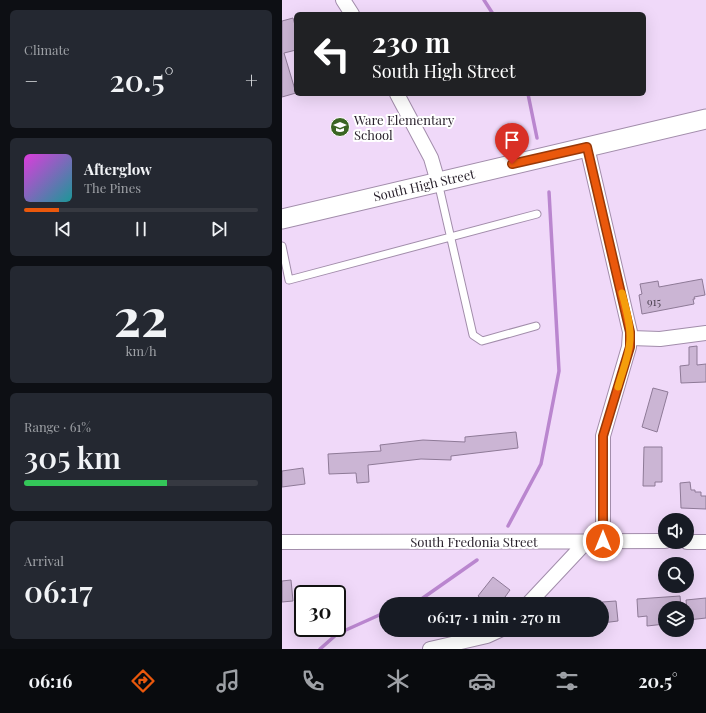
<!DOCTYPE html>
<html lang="en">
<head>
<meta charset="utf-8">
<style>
	body { margin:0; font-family:"Playfair Display",serif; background:#242831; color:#f1f3f6; height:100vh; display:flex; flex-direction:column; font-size:15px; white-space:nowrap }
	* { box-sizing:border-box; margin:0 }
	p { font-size:13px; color:#9ea1a6 }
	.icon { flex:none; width:22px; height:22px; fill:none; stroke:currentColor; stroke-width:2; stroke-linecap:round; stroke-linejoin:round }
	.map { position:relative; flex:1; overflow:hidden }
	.sheet { display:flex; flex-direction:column; gap:10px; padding:10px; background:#0d0f14; width:282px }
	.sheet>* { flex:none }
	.top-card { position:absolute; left:12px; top:12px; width:352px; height:84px; border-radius:6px; box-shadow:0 4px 16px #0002; background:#202124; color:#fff; overflow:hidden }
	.buttons { position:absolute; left:376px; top:513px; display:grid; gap:8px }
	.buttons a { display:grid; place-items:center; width:36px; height:36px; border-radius:50%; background:#171b24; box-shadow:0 4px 16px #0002; font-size:20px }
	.speed { position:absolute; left:12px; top:585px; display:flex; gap:8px; font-size:20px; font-weight:700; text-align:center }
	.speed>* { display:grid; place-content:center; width:52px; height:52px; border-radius:50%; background:#171b24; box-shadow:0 4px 16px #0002; line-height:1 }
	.speed .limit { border:2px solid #111; border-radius:6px; background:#fff; color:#111 }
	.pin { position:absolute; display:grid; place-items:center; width:34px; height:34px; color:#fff; margin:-41px -17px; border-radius:50% 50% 50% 0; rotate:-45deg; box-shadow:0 0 4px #0007 }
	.pin .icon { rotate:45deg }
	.me { position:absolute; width:44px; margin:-22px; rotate:0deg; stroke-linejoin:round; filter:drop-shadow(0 0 3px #0008) }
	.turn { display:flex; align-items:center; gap:14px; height:84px; padding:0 12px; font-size:18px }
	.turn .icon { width:52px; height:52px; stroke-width:2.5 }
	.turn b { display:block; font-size:28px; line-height:34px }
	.big { font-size:30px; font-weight:600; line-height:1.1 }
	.sheet .card { flex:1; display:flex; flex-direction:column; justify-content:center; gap:6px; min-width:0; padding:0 14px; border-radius:6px; background:#242831 }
	.sheet .dial { align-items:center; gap:0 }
	.dial b { font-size:52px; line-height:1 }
	.song { display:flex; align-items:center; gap:12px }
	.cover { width:48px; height:48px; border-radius:6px; background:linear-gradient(135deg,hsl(300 70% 55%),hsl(180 70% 35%)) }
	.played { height:4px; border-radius:2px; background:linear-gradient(90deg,#ea580c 15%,#363941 15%) }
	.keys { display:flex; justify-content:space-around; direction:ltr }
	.heat { display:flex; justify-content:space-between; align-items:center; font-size:22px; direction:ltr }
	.charge { height:6px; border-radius:3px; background:linear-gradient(90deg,#34c759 61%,#363941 0) }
	.trip { position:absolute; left:97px; top:597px; width:230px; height:40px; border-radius:20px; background:#171b24; box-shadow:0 4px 16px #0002; font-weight:600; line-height:40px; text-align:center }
	.tabs { display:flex; height:64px; justify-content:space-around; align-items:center; background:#090b0e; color:#9ea1a6 }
	.tabs .icon { width:28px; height:28px }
	.tabs .on { color:#ea580c }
	.tabs b { font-size:18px; color:#f1f3f6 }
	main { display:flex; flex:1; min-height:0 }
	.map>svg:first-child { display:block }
</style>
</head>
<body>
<main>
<section class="sheet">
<div class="card"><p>Climate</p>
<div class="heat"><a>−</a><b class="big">20.5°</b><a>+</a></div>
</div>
<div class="card">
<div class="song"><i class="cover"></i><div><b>Afterglow</b><p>The Pines</p></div></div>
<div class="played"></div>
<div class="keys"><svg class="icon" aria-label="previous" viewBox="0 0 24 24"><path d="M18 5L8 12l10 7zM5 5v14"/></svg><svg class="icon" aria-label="pause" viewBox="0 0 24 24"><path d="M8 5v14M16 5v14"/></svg><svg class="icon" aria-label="next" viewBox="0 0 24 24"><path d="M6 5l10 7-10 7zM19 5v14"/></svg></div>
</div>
<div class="card dial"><b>22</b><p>km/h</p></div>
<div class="card"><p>Range · 61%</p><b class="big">305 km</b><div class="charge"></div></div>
<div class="card"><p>Arrival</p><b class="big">06:17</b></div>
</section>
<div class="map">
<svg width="424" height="649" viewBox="0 0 424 649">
	<rect width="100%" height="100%" fill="#f0d9f9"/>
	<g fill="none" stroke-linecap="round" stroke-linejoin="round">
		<!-- stream -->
		<path stroke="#ba86cf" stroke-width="3.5" d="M 202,0 L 211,14
			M 246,94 L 255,138
			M 226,526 L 259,464 L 277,371 L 267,192
			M 126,604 L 138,600 L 195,560
			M 38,649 L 55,634 L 104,612"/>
	</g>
	<!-- building -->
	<path fill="#cbb5d4" stroke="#8e7a97" d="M 11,18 L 14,29 L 14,50 L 2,53 L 14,93 L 0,97 L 0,21 Z
		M 420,279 L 423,295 L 412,297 L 413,299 L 411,299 L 412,304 L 360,314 L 357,295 L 360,294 L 358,284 L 376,281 L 377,287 Z
		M 415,346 L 415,365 L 424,364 L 424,382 L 399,383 L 398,366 L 407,365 L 407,347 Z
		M 371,388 L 386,392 L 375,432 L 360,427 Z
		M 234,432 L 236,448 L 169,456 L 169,460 L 139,459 L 86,465 L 87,482 L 75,483 L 74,473 L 47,474 L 46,454 L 99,451 L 98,445 L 141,440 L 183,442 L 183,437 Z
		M 362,447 L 380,447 L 380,482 L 373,482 L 373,486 L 361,486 Z
		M 21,468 L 23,484 L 0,487 L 0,471 Z
		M 408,482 L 409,490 L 413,490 L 413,492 L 419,492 L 419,496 L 424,496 L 424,509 L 399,508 L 398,483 Z
		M 211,577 L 228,590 L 218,604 L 206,604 L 196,596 Z
		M 9,580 L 11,601 L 0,602 L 0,581 Z
		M 398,596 L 399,608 L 383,608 L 383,624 L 365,626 L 365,616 L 356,617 L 355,599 Z
		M 424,598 L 424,618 L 406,620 L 404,600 Z
		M 334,601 L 336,621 L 320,623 L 320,602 Z"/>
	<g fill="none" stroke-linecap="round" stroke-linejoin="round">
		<!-- lane casing -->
		<g stroke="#a28dab" stroke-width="9">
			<path id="lane" d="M 156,182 L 191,335 L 200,341 L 254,326
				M 0,246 L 7,280 L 255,214"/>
		</g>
		<!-- street casing -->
		<g stroke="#a28dab" stroke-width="16">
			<path id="street" d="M 61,0 L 70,14
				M 115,94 L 149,158 L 156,182
				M 305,147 L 348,332 L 347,347 L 321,436 L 321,541
				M 349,338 L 378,339 L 424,333
				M 0,542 L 383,541
				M 405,542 L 424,542
				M 246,604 L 305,541
				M 148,649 L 205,636 L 218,630"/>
		</g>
		<!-- secondary casing -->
		<g stroke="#a28dab" stroke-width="21">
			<path id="secondary" d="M 0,219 L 424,119"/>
		</g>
		<!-- lane -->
		<use href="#lane" stroke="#fff" stroke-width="7"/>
		<!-- street -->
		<use href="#street" stroke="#fff" stroke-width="14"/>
		<!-- secondary -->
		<use href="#secondary" stroke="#fff" stroke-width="19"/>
	</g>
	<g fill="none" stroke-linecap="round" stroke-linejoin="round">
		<!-- route casing -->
		<g stroke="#983908" stroke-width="10">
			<path id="route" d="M 230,164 L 305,147 L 348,332 L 348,347 L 321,436 L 321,541"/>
		</g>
		<!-- route -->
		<use href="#route" stroke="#ea580c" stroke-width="7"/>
		<!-- slow -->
		<path stroke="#f59e0b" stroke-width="7" d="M 336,387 C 340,372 347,356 348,340 C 349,325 344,308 340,293"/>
	</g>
	<!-- icons -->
	<defs>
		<g id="school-disc" transform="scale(1)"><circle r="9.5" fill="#3a6523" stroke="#fff"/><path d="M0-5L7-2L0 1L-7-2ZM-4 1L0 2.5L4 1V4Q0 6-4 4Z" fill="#fff"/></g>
	</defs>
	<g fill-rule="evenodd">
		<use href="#school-disc" x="58" y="127"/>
	</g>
	<g text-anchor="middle" stroke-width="4" stroke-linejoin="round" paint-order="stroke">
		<!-- number labels -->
		<g font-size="11" fill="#4f4454">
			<text x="372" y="306">915</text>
		</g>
		<!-- poi labels -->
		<g font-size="13" fill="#261e29" stroke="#fff" text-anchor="start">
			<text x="72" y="125">Ware Elementary<tspan x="72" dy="15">School</tspan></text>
		</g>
		<!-- street labels -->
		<g font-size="13" fill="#261e29" stroke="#fff">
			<text transform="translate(142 185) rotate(-13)" y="5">South High Street</text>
			<text x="192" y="547">South Fredonia Street</text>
		</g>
	</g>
</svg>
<div class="buttons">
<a><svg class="icon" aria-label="sound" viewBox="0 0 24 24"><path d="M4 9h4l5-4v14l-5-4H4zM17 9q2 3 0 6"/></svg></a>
<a><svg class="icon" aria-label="search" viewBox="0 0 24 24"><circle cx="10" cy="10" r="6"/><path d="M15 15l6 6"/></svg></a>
<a><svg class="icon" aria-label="layers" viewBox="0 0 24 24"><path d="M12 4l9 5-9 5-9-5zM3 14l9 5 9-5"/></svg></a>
</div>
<div class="speed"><div class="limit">30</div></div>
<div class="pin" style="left:230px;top:164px;background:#d93025"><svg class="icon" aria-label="arrive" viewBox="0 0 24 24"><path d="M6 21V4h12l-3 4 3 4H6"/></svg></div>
<svg class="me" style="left:321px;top:541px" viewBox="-20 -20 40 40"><circle r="17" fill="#ea580c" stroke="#fff" stroke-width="3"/><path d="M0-11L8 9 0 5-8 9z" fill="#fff"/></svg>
<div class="trip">06:17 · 1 min · 270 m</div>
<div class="top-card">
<div class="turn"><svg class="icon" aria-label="left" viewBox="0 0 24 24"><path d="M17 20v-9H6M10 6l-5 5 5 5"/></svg><div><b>230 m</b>South High Street</div></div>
</div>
</div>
</main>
<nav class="tabs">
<b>06:16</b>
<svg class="icon on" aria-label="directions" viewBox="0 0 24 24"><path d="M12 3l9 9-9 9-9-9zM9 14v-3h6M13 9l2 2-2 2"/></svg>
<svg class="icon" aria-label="music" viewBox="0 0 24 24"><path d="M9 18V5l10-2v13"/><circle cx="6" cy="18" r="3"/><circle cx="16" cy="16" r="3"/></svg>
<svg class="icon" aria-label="phone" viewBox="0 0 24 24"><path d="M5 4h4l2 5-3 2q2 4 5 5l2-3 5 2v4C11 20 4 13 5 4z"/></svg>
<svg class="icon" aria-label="climate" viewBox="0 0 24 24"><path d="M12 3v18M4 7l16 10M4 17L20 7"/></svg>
<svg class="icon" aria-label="car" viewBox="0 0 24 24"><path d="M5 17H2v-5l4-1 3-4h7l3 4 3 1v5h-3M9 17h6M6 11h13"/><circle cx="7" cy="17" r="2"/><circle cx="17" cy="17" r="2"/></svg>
<svg class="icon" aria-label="filters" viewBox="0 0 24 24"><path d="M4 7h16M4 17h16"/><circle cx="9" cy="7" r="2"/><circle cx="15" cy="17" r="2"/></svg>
<b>20.5°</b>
</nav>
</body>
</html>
